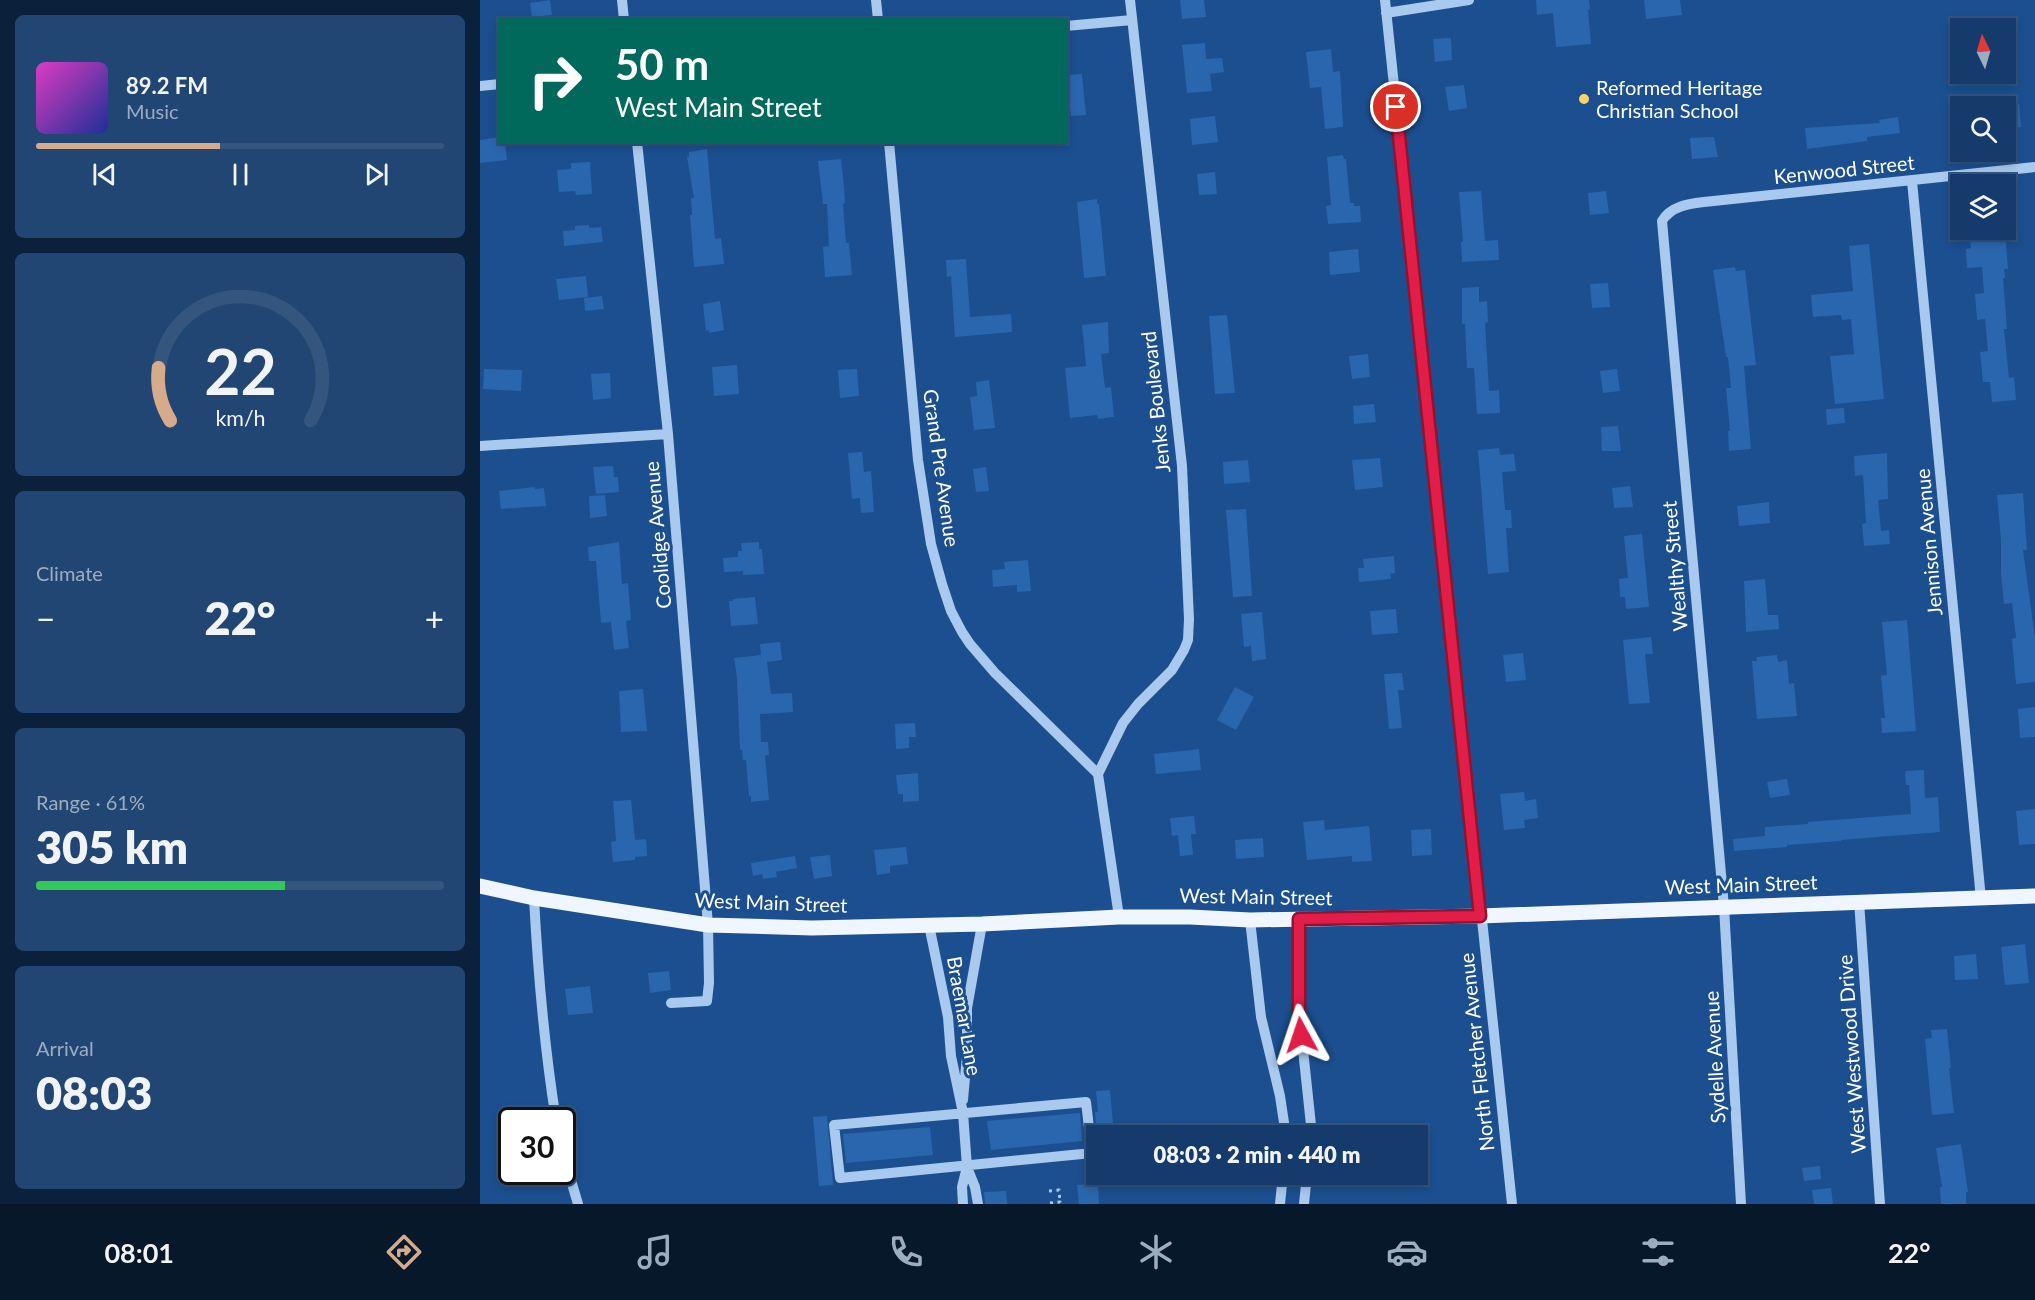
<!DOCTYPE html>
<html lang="en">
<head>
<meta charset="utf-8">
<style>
	body { margin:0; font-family:Lato,sans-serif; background:#214673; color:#f1f3f6; height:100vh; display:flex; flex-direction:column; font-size:22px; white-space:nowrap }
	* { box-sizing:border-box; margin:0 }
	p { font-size:20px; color:#9dadc1 }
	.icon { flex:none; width:33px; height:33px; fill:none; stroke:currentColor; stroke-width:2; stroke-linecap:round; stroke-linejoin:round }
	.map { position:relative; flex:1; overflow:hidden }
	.details { display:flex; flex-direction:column; gap:15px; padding:15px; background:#0b203b; width:480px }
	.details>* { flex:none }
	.guide { position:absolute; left:18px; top:18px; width:570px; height:126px; border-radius:0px; box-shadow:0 3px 9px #0003,0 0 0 2px #33557e; background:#00695c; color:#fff; overflow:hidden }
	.needle { width:39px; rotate:355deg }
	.buttons { position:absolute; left:1470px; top:18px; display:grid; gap:12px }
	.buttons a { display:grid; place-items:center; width:66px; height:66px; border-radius:0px; background:#143b6b; box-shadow:0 3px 9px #0003,0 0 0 2px #33557e; font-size:30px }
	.speed { position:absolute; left:18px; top:1107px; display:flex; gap:12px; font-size:30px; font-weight:700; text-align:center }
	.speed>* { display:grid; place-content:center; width:78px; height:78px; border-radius:50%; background:#143b6b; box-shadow:0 3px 9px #0003,0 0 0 2px #33557e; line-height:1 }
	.speed .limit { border:3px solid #111; border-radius:9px; background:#fff; color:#111 }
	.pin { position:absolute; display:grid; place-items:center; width:51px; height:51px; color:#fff; margin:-26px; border:3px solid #fff; border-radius:50%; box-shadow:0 2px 6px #0007 }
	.me { position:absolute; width:66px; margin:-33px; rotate:355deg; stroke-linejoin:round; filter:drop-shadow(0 0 4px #0008) }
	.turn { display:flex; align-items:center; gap:21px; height:126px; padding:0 18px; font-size:27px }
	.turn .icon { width:78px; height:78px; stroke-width:2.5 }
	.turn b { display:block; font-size:42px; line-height:51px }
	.big { font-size:45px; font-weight:800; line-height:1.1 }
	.details .tile { flex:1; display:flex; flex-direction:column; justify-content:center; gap:9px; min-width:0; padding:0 21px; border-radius:9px; background:#214673 }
	.details .dial { align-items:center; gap:0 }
	.dial svg { height:156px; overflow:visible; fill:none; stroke:#33557e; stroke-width:7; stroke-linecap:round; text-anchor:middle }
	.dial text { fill:#f1f3f6; stroke:none }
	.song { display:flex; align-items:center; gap:18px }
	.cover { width:72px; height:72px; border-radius:9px; background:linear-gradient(135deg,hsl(310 70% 55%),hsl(230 70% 35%)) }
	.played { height:6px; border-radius:3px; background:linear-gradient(90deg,#d6ab8b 45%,#33557e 45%) }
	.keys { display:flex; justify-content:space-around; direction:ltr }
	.heat { display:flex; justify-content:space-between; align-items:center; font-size:33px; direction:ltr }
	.charge { height:9px; border-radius:4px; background:linear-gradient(90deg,#34c759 61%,#33557e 0) }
	.trip { position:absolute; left:606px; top:1125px; width:342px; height:60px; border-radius:0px; background:#143b6b; box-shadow:0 3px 9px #0003,0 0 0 2px #33557e; font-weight:800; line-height:60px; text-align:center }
	.dock { display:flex; height:96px; justify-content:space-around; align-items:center; background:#08182b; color:#9dadc1 }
	.dock .icon { width:42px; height:42px }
	.dock .on { color:#d6ab8b }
	.dock b { font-size:27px; color:#f1f3f6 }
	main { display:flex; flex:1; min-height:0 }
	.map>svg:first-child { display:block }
</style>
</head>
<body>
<main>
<section class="details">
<div class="tile">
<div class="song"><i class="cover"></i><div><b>89.2 FM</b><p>Music</p></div></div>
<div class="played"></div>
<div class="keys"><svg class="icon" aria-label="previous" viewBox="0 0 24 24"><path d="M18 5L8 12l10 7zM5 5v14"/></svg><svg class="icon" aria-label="pause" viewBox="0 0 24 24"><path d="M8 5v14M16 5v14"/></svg><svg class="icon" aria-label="next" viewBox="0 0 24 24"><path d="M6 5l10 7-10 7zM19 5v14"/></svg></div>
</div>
<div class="tile dial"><svg viewBox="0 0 100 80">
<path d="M14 69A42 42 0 1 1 86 69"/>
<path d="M14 69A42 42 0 0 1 8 42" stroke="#d6ab8b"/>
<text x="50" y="56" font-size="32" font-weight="700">22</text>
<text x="50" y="72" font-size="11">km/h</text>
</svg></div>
<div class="tile"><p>Climate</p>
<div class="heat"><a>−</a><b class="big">22°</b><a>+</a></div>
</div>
<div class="tile"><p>Range · 61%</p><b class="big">305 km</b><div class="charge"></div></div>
<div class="tile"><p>Arrival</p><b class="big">08:03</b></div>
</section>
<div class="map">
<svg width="1555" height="1204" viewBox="0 0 1555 1204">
	<rect width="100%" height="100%" fill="#1b4f8f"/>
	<!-- building -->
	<path fill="#2a66ad" d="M 70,0 L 72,15 L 52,17 L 50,3 Z
		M 700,0 L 724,0 L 726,17 L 702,19 Z
		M 1056,0 L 1109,0 L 1110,9 L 1108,10 L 1111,44 L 1076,47 L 1073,13 L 1057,15 Z
		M 1164,0 L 1200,0 L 1202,15 L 1166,19 Z
		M 971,38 L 972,60 L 955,62 L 953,39 Z
		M 725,43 L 726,59 L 742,58 L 744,72 L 730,74 L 732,91 L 707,93 L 702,45 Z
		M 851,49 L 853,72 L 860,71 L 863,127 L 845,129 L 841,87 L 830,88 L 826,52 Z
		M 602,74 L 606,115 L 591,116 L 590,107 L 586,108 L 586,75 Z
		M 984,85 L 987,108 L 969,111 L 965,87 Z
		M 1539,104 L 1541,127 L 1526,128 L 1526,106 Z
		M 735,116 L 738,142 L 712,145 L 710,119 Z
		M 1418,117 L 1420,133 L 1387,137 L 1387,141 L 1327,149 L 1325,128 L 1400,123 L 1399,120 Z
		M 20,137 L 20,142 L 25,142 L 27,160 L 0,163 L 0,140 Z
		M 1234,137 L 1238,157 L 1212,159 L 1210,138 Z
		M 227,149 L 235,239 L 241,238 L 244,264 L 214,267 L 210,215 L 212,215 L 211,198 L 214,198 L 207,157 L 209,157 L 209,152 Z
		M 863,155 L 864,159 L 866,159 L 870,203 L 874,203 L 874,206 L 880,206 L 881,222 L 848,224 L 846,206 L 851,205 L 847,157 Z
		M 361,159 L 364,187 L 365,203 L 363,204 L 366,243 L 369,243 L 372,275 L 345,277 L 343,247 L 349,246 L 347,204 L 343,204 L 338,161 Z
		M 110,162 L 112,194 L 96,195 L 95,191 L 79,192 L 77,170 L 91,169 L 91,163 Z
		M 735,172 L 737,194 L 719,195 L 717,174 Z
		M 1001,191 L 1005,241 L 1018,240 L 1019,260 L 982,262 L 981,242 L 983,242 L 979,192 Z
		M 1126,191 L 1129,213 L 1110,215 L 1108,193 Z
		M 617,199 L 617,204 L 619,204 L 626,276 L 604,278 L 597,202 Z
		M 109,225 L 109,228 L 121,227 L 123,242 L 84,246 L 83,231 L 95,230 L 95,226 Z
		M 1489,230 L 1525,230 L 1528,269 L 1524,269 L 1525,278 L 1523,278 L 1527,329 L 1524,329 L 1529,378 L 1534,377 L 1536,400 L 1512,402 L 1510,382 L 1503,382 L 1500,352 L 1508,351 L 1505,319 L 1497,320 L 1495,294 L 1504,293 L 1502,267 L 1487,268 L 1486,249 L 1491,248 Z
		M 1389,244 L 1404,399 L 1355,404 L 1350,356 L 1374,354 L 1371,319 L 1362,320 L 1361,315 L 1333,317 L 1331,295 L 1373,291 L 1369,246 Z
		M 878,249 L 880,272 L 850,275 L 849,252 Z
		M 486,259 L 490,317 L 531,314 L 532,332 L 475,337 L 471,276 L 467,277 L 466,260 Z
		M 1255,267 L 1256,271 L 1265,270 L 1276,365 L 1264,366 L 1271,449 L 1249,451 L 1248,431 L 1250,431 L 1246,388 L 1251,388 L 1248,357 L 1246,357 L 1233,270 Z
		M 106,276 L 108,297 L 79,300 L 76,279 Z
		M 1128,283 L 1130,307 L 1112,308 L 1110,284 Z
		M 999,287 L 999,302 L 1007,301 L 1008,322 L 1005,323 L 1009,391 L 1019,390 L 1020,413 L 997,414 L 994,368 L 987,368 L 985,324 L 982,324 L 982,288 Z
		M 122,296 L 124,309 L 105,311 L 104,298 Z
		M 240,301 L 244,330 L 229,333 L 229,330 L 226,331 L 223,304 Z
		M 747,315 L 755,393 L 735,394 L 729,316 Z
		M 628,322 L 629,353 L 621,354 L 625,388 L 631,387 L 634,417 L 618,419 L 617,415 L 590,418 L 585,368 L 606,366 L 602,325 Z
		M 888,354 L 890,377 L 872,379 L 869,356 Z
		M 257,365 L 259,394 L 234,396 L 232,367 Z
		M 4,369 L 42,370 L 41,391 L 3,389 Z
		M 377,369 L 379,396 L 360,398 L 358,370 Z
		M 1137,369 L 1140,391 L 1123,393 L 1120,371 Z
		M 130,373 L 131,398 L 113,400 L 111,374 Z
		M 509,380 L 515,428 L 494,430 L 490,397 L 497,396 L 496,382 Z
		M 894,404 L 896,422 L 874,424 L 873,406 Z
		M 1364,408 L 1365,423 L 1347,425 L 1346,409 Z
		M 1138,426 L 1141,451 L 1122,451 L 1121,427 Z
		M 1019,448 L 1020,455 L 1034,454 L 1036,471 L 1022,472 L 1025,510 L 1031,510 L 1032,528 L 1026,528 L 1029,572 L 1008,574 L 998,450 Z
		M 382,452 L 384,472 L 391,471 L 394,512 L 381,513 L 380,498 L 372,499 L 368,453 Z
		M 1407,453 L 1408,499 L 1398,500 L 1401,531 L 1409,530 L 1410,544 L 1384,546 L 1382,524 L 1386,523 L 1383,475 L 1375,476 L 1374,456 Z
		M 900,458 L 903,487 L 875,490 L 872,460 Z
		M 768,460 L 770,482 L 744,484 L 743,462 Z
		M 133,466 L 134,477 L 138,477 L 139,492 L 116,494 L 113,467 Z
		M 506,467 L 509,491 L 496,492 L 493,469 Z
		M 1150,486 L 1153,507 L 1134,508 L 1132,488 Z
		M 55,487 L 55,489 L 64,488 L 66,506 L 21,509 L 19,491 Z
		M 1543,493 L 1547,550 L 1543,550 L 1555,638 L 1555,682 L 1536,684 L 1532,639 L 1536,638 L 1532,603 L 1524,604 L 1521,573 L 1521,540 L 1517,495 Z
		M 125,495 L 127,516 L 110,518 L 109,496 Z
		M 1289,502 L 1290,523 L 1259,526 L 1257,506 Z
		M 766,509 L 772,596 L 753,597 L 746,510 Z
		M 1162,534 L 1169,607 L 1146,609 L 1145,597 L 1140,597 L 1139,579 L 1148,578 L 1144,536 Z
		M 139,542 L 142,584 L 148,583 L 151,620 L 146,621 L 149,648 L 134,650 L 131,622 L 121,623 L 116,561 L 109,561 L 108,547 Z
		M 279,542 L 279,549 L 282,549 L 284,574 L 263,575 L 263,571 L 244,572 L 243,558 L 258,557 L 258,551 L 262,551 L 261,543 Z
		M 914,556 L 915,573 L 910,574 L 911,579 L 879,582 L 878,568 L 884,568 L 883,559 Z
		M 548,560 L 551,591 L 537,592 L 537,585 L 513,587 L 512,570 L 525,569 L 524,562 Z
		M 1285,579 L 1288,615 L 1298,615 L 1299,629 L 1266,632 L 1264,581 Z
		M 275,597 L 278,624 L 251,626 L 249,601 L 253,601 L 253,599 Z
		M 916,609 L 918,633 L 892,635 L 890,611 Z
		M 782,612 L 786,659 L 772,661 L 771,646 L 764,647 L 761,614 Z
		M 1427,620 L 1436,731 L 1402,733 L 1401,718 L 1405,718 L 1401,676 L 1407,675 L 1402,622 Z
		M 1171,637 L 1173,654 L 1165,654 L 1170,703 L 1149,704 L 1143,640 Z
		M 300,642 L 302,660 L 287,662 L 291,694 L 312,693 L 313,712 L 280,714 L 281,742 L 288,742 L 289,755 L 285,755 L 289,800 L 271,802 L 271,796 L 269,796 L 266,760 L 263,760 L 262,750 L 260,750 L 257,678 L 254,658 L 281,655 L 280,644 Z
		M 1043,653 L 1046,680 L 1026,682 L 1023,655 Z
		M 1297,655 L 1298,662 L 1307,660 L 1309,684 L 1314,683 L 1317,716 L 1277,719 L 1272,661 L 1277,661 L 1276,657 Z
		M 922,673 L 924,690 L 918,690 L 922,728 L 909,729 L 904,674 Z
		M 755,687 L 774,697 L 756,730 L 737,720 Z
		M 163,689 L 167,731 L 141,732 L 139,691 Z
		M 1555,707 L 1555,737 L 1540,738 L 1538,709 Z
		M 435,723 L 436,737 L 429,737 L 429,748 L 416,749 L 415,724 Z
		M 719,749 L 721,770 L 676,774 L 674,754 Z
		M 1444,770 L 1445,798 L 1458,797 L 1460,832 L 1361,840 L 1361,841 L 1307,845 L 1307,847 L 1254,851 L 1253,839 L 1285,836 L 1285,827 L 1328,824 L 1328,822 L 1431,814 L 1429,785 L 1426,785 L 1425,771 Z
		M 438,773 L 439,801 L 423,802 L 423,794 L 418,794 L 416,775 Z
		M 1307,779 L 1310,795 L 1290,798 L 1287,782 Z
		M 1044,792 L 1045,801 L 1056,799 L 1058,818 L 1044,820 L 1045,828 L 1024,830 L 1020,794 Z
		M 151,800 L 155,840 L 166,839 L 167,856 L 155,857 L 155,860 L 133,862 L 131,842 L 136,841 L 133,801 Z
		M 1555,809 L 1555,844 L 1539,845 L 1536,811 Z
		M 714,816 L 716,834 L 711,834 L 713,855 L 700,856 L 698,835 L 692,836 L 690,818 Z
		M 844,820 L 845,830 L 889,826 L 892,861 L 872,862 L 872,856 L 827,860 L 823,822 Z
		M 951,829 L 952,855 L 932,856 L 931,830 Z
		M 783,838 L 784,857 L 756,859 L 755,840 Z
		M 426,847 L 428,864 L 410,866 L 410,873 L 397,875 L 394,850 Z
		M 350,855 L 352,876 L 334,879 L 330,857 Z
		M 315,856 L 317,868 L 296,872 L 297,877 L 283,879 L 282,874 L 273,876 L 271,863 Z
		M 1545,944 L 1549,983 L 1525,985 L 1521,947 Z
		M 1496,954 L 1498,979 L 1475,980 L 1474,956 Z
		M 189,971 L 191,990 L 170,993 L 168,973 Z
		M 110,986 L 113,1013 L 88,1015 L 85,989 Z
		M 1467,1029 L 1471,1068 L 1469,1068 L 1474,1113 L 1452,1115 L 1445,1039 L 1452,1038 L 1451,1030 Z
		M 630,1090 L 634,1136 L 617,1136 L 615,1112 L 618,1112 L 616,1091 Z
		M 600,1113 L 602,1141 L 511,1150 L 507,1121 Z
		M 347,1116 L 353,1185 L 339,1186 L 333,1117 Z
		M 450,1127 L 453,1155 L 366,1163 L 363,1134 Z
		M 1481,1144 L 1488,1192 L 1486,1192 L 1486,1204 L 1461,1204 L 1460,1187 L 1462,1187 L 1456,1148 Z
		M 1340,1166 L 1341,1179 L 1324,1181 L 1322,1168 Z
		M 618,1184 L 619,1204 L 599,1204 L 597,1185 Z
		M 1351,1188 L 1353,1204 L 1334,1204 L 1332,1190 Z
		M 526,1191 L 527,1204 L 505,1204 L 504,1192 Z"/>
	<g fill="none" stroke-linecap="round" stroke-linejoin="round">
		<!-- path -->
		<path stroke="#a9c9ee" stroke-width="3" stroke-dasharray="3 4.5" stroke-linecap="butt" d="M 569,1191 L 579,1190 L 580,1202
			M 570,1203 L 580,1202 L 580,1204"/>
		<!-- minor -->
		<path stroke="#a9c9ee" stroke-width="10" d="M 142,0 L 144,20
			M 396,0 L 398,20
			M 905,0 L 1032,1204
			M 906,13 L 989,0
			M 586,26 L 652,20
			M 0,86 L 20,84
			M 157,142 L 188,434 L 228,925 L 229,983 L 227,1001 L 191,1003
			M 409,142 L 438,460 L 451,544 L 462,584 L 471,611 L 482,632 L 490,644 L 515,673 L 618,774 L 639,917
			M 1432,181 L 1501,899
			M 0,446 L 188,434
			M 618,774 L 643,723 L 658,704 L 692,670 L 704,650 L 708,640 L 709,619 L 702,466 L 650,0
			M 54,898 C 58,974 64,1045 76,1120
			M 1379,901 L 1400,1204
			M 819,919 L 819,1012 L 831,1125 L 830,1136
			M 770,920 L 781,1017 L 800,1096 L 806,1136
			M 449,925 L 468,1017 L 471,1056 L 483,1113 L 487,1167 L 495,1187 L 498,1204
			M 483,1100 L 487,1055 L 487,1008 L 502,924
			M 606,1102 L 612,1153 L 360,1178 L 354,1125 Z
			M 82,1150 L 98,1204
			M 483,1204 L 482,1187 L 487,1167
			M 800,1204 L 803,1174
			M 824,1204 L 827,1174
			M 1261,1204 L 1244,907 L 1182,221 C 1191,206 1208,204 1224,202 L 1555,167"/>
		<!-- major -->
		<path stroke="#f0f6ff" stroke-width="15" d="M 0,886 L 54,898 L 228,925 L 332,928 L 502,924 L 639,917 L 710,917 L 770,920 L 1000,916 L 1555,896"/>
	</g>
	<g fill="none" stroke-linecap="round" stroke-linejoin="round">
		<!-- route casing -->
		<g stroke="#92132f" stroke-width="15">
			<path id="route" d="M 821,1035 L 819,1012 L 819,919 L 1000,916 L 916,107"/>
		</g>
		<!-- route -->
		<use href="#route" stroke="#e11d48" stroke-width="10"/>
	</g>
	<!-- markers -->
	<circle fill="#ffd166" stroke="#1b4f8f" stroke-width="2" cx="1104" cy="99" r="6"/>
	<g text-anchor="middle" stroke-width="6" stroke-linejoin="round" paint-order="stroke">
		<!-- poi labels -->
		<g font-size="20" fill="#fff" stroke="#1b4f8f" text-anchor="start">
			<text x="1116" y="95">Reformed Heritage<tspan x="1116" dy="23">Christian School</tspan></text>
		</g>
		<!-- street labels -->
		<g font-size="20" fill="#fff" stroke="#1b4f8f">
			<text transform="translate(1364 170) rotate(-6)" y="7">Kenwood Street</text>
			<text transform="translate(676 402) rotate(-96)" y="7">Jenks Boulevard</text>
			<text transform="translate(461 468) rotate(82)" y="7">Grand Pre Avenue</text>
			<text transform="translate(178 535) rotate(-95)" y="7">Coolidge Avenue</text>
			<text transform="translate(1449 542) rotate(-95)" y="7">Jennison Avenue</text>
			<text transform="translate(1195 566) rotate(-95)" y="7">Wealthy Street</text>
			<text transform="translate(1261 885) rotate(-2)" y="7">West Main Street</text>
			<text transform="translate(776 897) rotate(1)" y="7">West Main Street</text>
			<text transform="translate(291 903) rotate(2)" y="7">West Main Street</text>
			<text transform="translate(484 1016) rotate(80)" y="7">Braemar Lane</text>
			<text transform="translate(997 1052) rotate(-96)" y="7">North Fletcher Avenue</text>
			<text transform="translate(1372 1054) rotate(-94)" y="7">West Westwood Drive</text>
			<text transform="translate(1235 1057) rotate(-93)" y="7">Sydelle Avenue</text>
		</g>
	</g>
</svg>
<div class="buttons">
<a><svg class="needle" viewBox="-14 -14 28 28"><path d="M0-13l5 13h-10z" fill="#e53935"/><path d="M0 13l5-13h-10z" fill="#9dadc1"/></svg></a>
<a><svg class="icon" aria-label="search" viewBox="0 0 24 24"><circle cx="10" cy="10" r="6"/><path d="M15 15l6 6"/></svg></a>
<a><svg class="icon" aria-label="layers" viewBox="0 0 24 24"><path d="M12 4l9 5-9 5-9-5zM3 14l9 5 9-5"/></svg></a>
</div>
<div class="speed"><div class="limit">30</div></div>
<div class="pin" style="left:916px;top:107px;background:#d93025"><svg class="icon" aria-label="arrive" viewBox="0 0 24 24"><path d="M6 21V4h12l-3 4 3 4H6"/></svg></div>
<svg class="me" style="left:821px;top:1035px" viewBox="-20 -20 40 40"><path d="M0-17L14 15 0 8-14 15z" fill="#e11d48" stroke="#fff" stroke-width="4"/></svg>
<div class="trip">08:03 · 2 min · 440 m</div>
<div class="guide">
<div class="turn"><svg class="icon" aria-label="right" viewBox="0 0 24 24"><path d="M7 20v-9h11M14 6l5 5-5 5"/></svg><div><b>50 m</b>West Main Street</div></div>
</div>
</div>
</main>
<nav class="dock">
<b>08:01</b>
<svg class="icon on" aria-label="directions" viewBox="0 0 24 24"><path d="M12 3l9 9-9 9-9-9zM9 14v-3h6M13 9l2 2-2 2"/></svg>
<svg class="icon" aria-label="music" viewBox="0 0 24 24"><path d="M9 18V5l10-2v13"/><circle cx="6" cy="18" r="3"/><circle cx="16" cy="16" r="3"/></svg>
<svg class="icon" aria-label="phone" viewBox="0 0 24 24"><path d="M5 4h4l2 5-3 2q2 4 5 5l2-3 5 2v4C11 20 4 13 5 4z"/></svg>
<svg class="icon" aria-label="climate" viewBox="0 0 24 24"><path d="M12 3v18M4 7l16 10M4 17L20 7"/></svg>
<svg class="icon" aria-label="car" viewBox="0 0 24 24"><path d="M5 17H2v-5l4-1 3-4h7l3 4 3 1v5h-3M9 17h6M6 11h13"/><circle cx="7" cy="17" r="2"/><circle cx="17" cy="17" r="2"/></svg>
<svg class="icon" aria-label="filters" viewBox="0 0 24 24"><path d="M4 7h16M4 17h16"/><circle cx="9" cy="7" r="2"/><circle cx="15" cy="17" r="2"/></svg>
<b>22°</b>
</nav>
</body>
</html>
